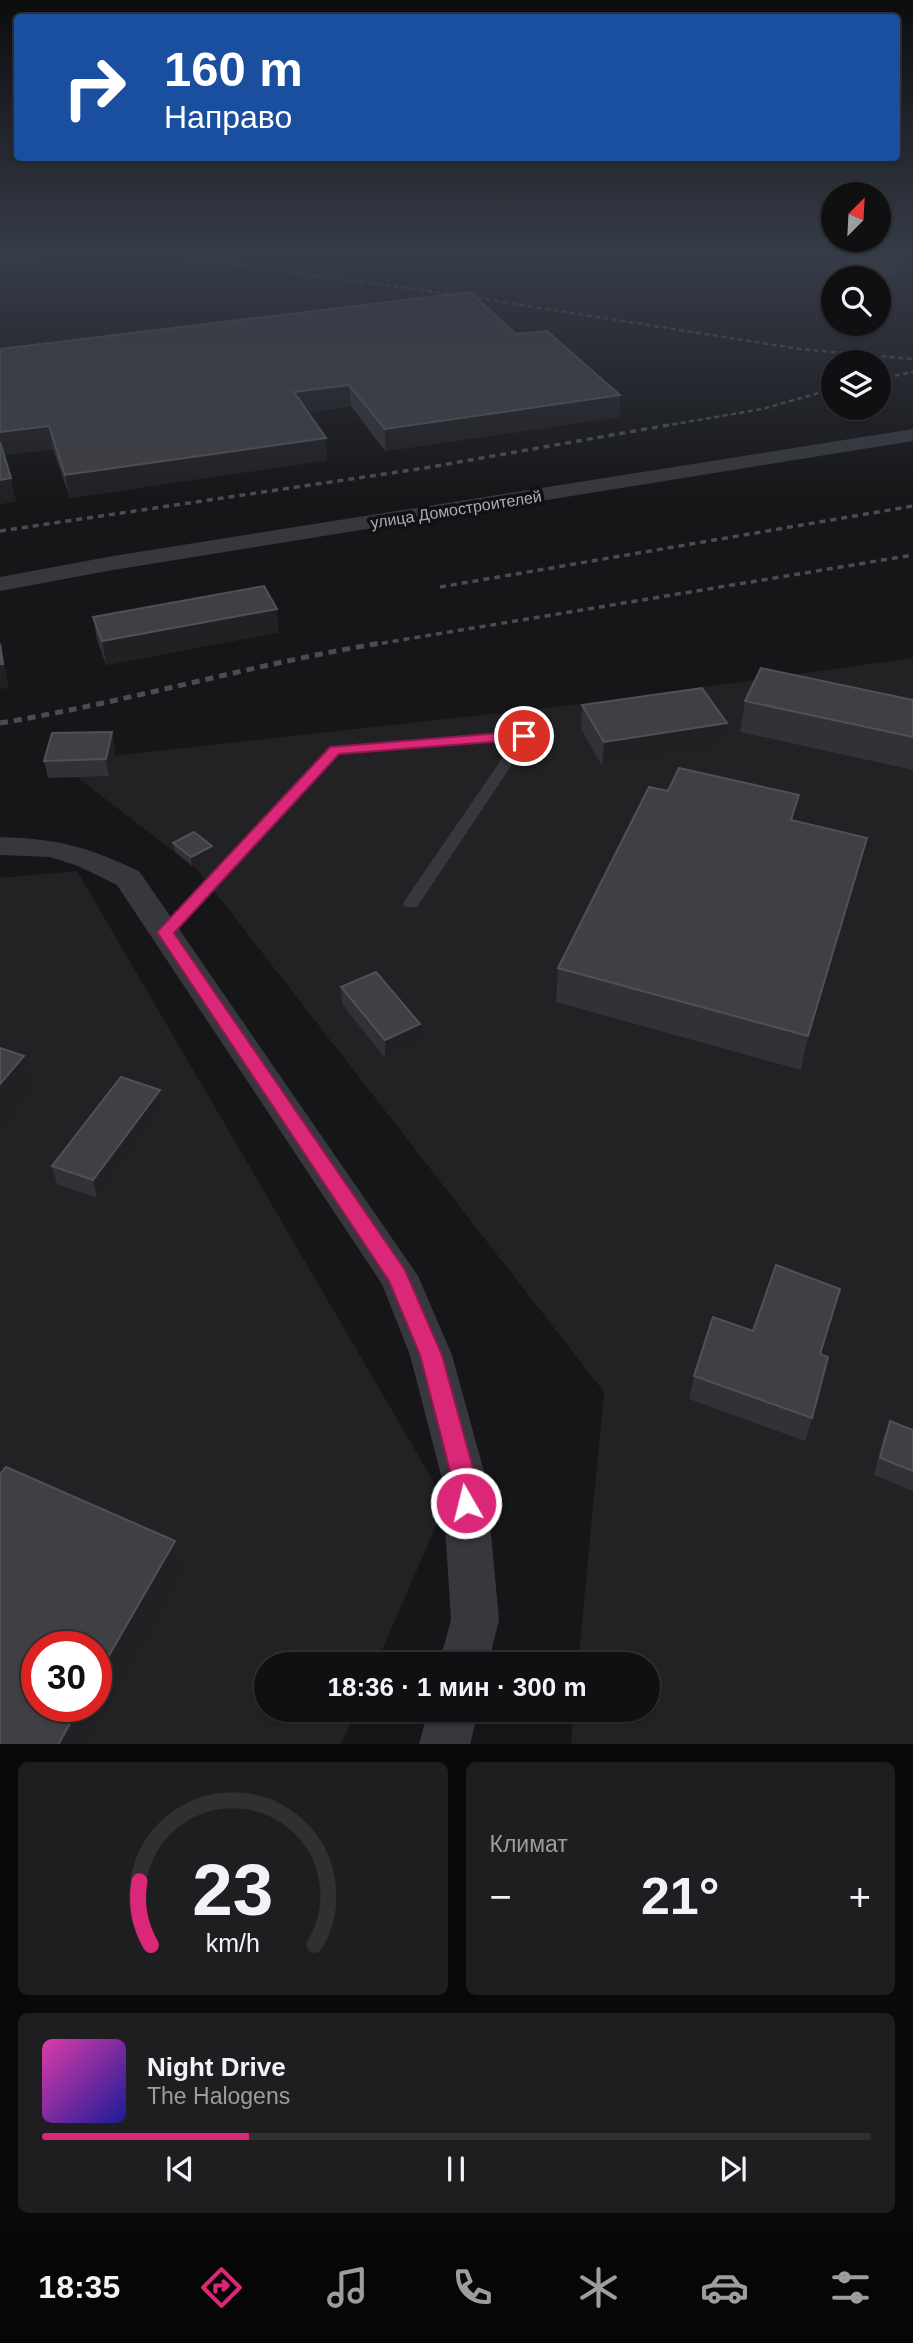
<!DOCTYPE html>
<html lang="ru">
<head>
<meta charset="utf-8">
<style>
	body { margin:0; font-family:Arial,sans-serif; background:#1e1e20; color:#f1f3f6; height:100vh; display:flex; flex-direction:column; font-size:26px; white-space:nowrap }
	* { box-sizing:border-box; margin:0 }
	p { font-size:23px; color:#9c9d9f }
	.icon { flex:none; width:38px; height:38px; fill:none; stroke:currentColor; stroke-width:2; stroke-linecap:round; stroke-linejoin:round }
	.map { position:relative; height:1744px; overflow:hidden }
	.panel { display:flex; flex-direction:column; gap:18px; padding:18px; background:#09090a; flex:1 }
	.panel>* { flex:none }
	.banner { position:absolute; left:14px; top:14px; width:886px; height:147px; border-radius:7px; box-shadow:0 2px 5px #0004,0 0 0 2px #303032; background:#1a4fa0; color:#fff; overflow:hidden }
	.needle { width:46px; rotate:24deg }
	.controls { position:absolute; left:821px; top:182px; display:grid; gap:14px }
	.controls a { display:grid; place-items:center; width:70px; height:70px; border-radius:50%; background:#101012; box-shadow:0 2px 5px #0004,0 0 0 2px #303032; font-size:35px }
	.speed { position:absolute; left:21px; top:1631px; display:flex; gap:14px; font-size:35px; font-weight:700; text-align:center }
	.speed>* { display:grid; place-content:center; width:91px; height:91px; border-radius:50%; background:#101012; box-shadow:0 2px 5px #0004,0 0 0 2px #303032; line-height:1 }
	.speed .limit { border:10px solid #d22; background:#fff; color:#111 }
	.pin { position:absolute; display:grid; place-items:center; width:60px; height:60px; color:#fff; margin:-30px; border:4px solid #fff; border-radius:50%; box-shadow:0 2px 7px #0007 }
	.me { position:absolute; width:77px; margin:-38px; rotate:352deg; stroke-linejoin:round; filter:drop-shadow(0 0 5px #0008) }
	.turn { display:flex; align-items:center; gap:24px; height:147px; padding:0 35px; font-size:32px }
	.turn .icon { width:91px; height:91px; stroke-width:2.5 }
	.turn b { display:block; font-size:49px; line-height:60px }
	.big { font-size:52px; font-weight:600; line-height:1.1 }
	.panel .tile { flex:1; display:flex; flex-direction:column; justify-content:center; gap:10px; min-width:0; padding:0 24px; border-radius:10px; background:#1e1e20 }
	.panel .dial { align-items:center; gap:0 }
	.dial svg { height:182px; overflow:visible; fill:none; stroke:#303032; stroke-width:7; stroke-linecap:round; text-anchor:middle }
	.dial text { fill:#f1f3f6; stroke:none }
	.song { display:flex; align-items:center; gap:21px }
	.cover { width:84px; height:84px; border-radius:10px; background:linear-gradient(135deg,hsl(320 70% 55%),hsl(240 70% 35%)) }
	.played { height:7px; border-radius:4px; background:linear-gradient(90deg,#db2777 25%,#303032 25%) }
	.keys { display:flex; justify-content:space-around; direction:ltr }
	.heat { display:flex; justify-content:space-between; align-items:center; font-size:38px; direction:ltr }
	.panel .tiles { flex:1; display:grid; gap:18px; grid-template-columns:1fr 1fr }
	.tile:last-child { grid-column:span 2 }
	.trip { position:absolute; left:254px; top:1652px; width:406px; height:70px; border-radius:35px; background:#101012; box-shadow:0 2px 5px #0004,0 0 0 2px #303032; font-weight:600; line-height:70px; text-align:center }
	.dock { display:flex; height:112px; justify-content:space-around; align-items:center; background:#060607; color:#9c9d9f }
	.dock .icon { width:49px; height:49px }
	.dock .active { color:#db2777 }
	.dock b { font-size:32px; color:#f1f3f6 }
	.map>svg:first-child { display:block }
</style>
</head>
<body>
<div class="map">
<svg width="913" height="1745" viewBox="0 0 913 1745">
	<rect width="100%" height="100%" fill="#161618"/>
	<!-- built -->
	<path fill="#222225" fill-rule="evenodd" d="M 913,658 L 913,1744 L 571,1744 L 574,1710 L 648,1710 L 648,1664 L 578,1664 L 604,1392 L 197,869 L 57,762 L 591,703 Z
		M 77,871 L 446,1503 L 376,1664 L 266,1664 L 266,1710 L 356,1710 L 341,1744 L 0,1745 L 0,878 ZM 37,1647 L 96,1647 L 96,1706 L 37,1706 Z"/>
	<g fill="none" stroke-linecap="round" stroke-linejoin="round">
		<!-- service -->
		<path fill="#37383d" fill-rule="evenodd" d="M 524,732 L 531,736 L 417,907 L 405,907 L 403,903 L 514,741 L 339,754 L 171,936 L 165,938 L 157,932 L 330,747 Z"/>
		<!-- minor -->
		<path fill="#37383d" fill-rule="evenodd" d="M 913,429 L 913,441 L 113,570 L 0,591 L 0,577 L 113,556 Z
			M 0,837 C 59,839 85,846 139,871 L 418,1276 L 452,1355 L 486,1479 L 499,1620 L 488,1664 L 439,1664 L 451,1620 L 442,1479 L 410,1355 L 382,1284 L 117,885 L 78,866 L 50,857 L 0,855 Z
			M 428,1710 L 478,1710 L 470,1745 L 419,1745 Z"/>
		<!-- rail-far2 -->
		<path stroke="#4a4c52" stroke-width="2.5" stroke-dasharray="5 3.5" stroke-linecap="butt" d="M 132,255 L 172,256 L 458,295 L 800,349 L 913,359
			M 0,258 L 66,255
			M 878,379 L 913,372
			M 664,426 L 762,409 L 833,389"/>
		<!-- rail-far1 -->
		<path stroke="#4a4c52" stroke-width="3.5" stroke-dasharray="6 5" stroke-linecap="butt" d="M 0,531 L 425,468 L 674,424
			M 440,587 L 913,506
			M 371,645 L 913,555"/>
		<!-- rail -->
		<path stroke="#4a4c52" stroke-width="5" stroke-dasharray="8 6" stroke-linecap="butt" d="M 0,723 C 128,702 253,664 381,643"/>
	</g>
	<!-- wall -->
	<path fill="#323236" d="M 846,255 L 899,255 L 899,261 L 897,277 L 845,273 Z
		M 516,334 L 620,395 L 619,417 L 385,451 L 351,406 L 308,412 L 327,460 L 70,498 L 53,449 L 4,455 L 16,501 L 0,504 L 0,349 Z
		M 93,617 L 279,632 L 106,665 L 97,640 Z
		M 913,700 L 913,770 L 740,732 L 745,701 Z
		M 582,705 L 727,723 L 724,748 L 602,766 L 581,729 Z
		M 112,732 L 115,748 L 109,776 L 48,778 L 44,761 Z
		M 795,821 L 860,871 L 801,1070 L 556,1002 L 558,968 Z
		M 173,843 L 212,846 L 213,855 L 192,866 L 175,852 Z
		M 341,987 L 421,1042 L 385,1058 L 342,1004 Z
		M 160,1090 L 163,1108 L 97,1198 L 57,1184 L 52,1166 Z
		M 820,1354 L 812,1418 L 805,1441 L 689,1399 L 694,1376 Z
		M 890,1421 L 913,1430 L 913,1491 L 874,1475 L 883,1438 Z"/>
	<!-- shaded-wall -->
	<path fill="#212124" d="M 349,385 L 351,406 L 295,414 L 294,392 Z
		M 620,395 L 619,417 L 385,451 L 385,429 Z
		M 49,426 L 53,449 L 2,455 L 0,447 L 0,432 Z
		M 326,438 L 327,460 L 70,498 L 65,475 Z
		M 11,478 L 16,501 L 0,504 L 0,480 Z
		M 277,609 L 279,632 L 106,665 L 102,641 Z
		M 0,639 L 9,688 L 0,689 Z
		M 727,723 L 724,748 L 602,766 L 604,742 Z
		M 112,732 L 115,748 L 109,776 L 106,759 Z
		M 799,795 L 793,828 L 791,820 Z
		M 867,838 L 860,871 L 801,1070 L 808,1036 Z
		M 212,846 L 213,855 L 192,866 L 191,857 Z
		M 420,1024 L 421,1042 L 385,1058 L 385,1040 Z
		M 24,1056 L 34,1090 L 0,1130 L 0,1084 Z
		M 160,1090 L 163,1108 L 97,1198 L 93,1180 Z
		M 175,1541 L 183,1572 L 87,1745 L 58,1745 L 80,1706 L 96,1706 L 96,1678 Z"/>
	<!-- building -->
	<path fill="#3f3f44" stroke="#4f5156" stroke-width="2" d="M 848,255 L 899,255 L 899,261 L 848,258 Z
		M 470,292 L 516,334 L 547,331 L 620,395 L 385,429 L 349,385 L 294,392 L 326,438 L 65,475 L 49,426 L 0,432 L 0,349 Z
		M 0,442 L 11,478 L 0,480 Z
		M 264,586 L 277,609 L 102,641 L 93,617 Z
		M 0,644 L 3,664 L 0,664 Z
		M 761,668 L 913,700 L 913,737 L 745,701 Z
		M 702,688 L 727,723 L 604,742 L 582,705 Z
		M 112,732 L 106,759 L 44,761 L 52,733 Z
		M 679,768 L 799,795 L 791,820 L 867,838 L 808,1036 L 558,968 L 649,787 L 668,791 Z
		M 194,832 L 212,846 L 191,857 L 173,843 Z
		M 376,972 L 420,1024 L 385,1040 L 341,987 Z
		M 0,1048 L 24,1056 L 0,1084 Z
		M 121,1077 L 160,1090 L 93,1180 L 52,1166 Z
		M 776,1265 L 840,1289 L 820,1354 L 828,1357 L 812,1418 L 694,1376 L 713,1317 L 753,1331 Z
		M 890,1421 L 913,1430 L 913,1471 L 880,1458 Z
		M 6,1467 L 175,1541 L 96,1678 L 96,1647 L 37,1647 L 37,1706 L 80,1706 L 58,1745 L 0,1745 L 0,1474 Z"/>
	<!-- sky -->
	<linearGradient id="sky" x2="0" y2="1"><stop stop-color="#0c0c0d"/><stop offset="0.51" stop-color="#363c48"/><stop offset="1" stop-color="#363c48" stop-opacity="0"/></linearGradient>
	<rect width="913" height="499" fill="url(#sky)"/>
	<!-- route -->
	<path fill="#db2777" stroke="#8e194d" stroke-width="2" d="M 524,731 L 531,736 L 529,739 L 339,754 L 174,933 L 405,1270 L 442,1355 L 476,1479 L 478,1503 L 474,1511 L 466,1514 L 457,1511 L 452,1479 L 420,1355 L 389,1281 L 157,932 L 330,747 Z"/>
	<g text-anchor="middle" stroke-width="7" stroke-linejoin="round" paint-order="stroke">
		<!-- far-street labels -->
		<g font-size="16" fill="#a8adb8" stroke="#111113">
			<text transform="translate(456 509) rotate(-9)" y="6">улица Домостроителей</text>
		</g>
	</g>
</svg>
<div class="controls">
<a><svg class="needle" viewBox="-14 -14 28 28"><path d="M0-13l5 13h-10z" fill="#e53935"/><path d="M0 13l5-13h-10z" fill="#9c9d9f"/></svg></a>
<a><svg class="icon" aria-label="search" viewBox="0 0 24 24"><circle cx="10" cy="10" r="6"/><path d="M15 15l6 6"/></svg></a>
<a><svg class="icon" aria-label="layers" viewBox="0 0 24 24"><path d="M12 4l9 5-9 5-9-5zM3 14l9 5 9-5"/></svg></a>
</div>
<div class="speed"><div class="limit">30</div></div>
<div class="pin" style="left:524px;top:736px;background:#d93025"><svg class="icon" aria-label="arrive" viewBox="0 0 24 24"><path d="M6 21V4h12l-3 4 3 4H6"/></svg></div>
<svg class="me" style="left:466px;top:1503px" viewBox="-20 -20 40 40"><circle r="17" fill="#db2777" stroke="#fff" stroke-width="3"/><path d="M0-11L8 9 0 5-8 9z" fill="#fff"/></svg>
<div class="trip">18:36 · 1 мин · 300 m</div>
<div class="banner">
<div class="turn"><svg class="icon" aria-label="right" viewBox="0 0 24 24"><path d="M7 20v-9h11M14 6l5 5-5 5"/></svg><div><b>160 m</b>Направо</div></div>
</div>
</div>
<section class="panel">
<div class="tiles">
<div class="tile dial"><svg viewBox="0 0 100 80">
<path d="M14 69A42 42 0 1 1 86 69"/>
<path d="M14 69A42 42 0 0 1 9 41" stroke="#db2777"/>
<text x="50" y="56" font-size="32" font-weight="700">23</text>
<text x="50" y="72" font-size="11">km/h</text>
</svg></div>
<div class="tile"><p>Климат</p>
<div class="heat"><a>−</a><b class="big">21°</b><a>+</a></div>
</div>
<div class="tile">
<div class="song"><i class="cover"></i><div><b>Night Drive</b><p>The Halogens</p></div></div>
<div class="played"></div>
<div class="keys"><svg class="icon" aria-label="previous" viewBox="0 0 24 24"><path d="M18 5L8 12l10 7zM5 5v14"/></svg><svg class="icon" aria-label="pause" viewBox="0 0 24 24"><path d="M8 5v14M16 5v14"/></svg><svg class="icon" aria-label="next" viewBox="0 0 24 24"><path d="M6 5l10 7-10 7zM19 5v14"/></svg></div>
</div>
</div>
</section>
<nav class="dock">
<b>18:35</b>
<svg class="icon active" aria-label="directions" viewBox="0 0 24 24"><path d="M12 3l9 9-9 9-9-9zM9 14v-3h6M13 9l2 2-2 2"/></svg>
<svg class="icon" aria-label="music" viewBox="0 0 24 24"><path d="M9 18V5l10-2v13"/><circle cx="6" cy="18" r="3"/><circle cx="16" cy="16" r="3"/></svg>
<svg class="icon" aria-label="phone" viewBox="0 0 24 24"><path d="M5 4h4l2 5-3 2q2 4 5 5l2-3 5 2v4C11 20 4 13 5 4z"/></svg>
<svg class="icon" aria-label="climate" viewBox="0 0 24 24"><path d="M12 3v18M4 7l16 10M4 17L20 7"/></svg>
<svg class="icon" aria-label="car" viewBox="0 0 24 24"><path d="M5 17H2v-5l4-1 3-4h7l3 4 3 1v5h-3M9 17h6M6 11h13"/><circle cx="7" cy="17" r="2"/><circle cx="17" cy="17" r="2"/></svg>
<svg class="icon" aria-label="filters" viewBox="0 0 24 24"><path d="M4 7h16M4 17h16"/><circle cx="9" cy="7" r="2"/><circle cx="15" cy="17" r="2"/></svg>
</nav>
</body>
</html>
